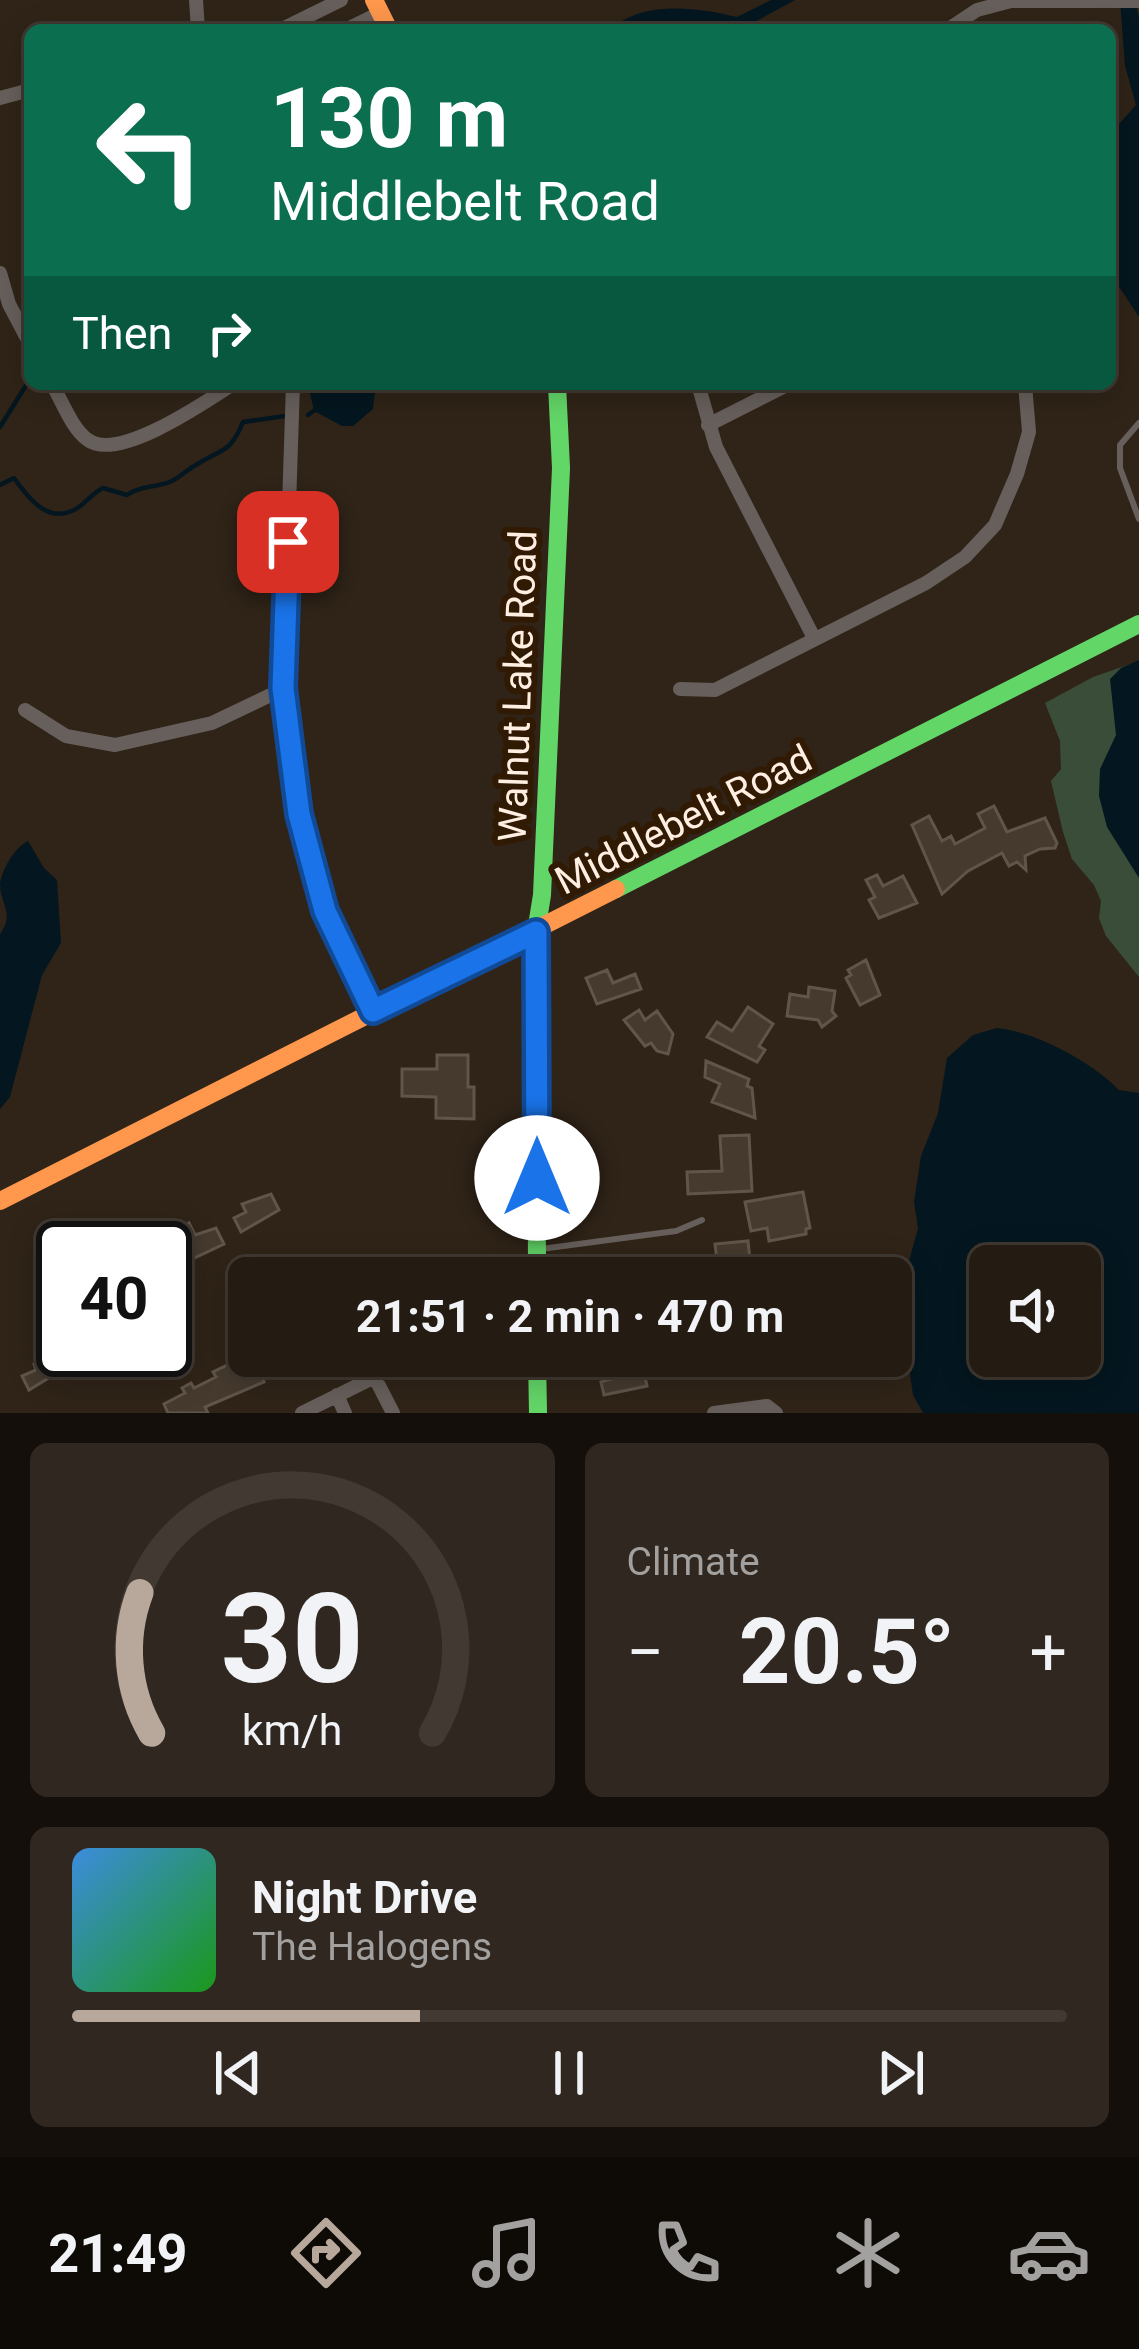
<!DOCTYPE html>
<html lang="en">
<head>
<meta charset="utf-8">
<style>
	body { margin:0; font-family:Roboto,sans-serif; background:#302820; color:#f1f3f6; height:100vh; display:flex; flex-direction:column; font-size:45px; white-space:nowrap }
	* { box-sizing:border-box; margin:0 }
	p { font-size:39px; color:#a3a19f }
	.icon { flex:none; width:66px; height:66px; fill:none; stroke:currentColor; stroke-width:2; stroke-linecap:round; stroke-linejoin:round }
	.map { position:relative; height:1413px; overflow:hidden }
	.sheet { display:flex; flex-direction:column; gap:30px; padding:30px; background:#140f0a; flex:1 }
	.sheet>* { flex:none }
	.banner { position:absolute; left:24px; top:24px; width:1092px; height:366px; border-radius:18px; box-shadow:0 6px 30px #0003,0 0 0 3px #413932; background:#0b6e4f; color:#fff; overflow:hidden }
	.controls { position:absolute; left:969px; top:1245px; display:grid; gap:24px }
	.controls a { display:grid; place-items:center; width:132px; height:132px; border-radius:18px; background:#241b12; box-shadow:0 6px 30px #0003,0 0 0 3px #413932; font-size:60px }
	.speed { position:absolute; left:36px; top:1221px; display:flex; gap:24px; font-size:60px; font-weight:700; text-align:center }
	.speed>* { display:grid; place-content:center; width:156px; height:156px; border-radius:50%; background:#241b12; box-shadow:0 6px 30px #0003,0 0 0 3px #413932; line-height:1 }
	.speed .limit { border:6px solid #111; border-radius:18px; background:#fff; color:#111 }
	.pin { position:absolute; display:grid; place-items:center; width:102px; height:102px; color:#fff; margin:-51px; border-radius:24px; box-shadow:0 6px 18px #0006 }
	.me { position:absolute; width:132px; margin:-66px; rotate:0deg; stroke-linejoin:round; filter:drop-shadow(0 0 9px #0008) }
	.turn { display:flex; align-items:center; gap:42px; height:252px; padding:0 48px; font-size:54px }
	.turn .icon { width:156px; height:156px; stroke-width:2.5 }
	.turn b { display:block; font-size:84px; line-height:102px }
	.then { display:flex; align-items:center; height:114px; padding:0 48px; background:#0003; gap:24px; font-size:45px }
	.big { font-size:90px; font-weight:700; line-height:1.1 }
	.sheet .tile { flex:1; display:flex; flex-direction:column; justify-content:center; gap:18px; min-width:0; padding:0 42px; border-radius:18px; background:#302820 }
	.sheet .dial { align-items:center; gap:0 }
	.dial svg { height:312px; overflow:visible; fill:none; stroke:#413932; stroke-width:7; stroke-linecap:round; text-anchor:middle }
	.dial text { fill:#f1f3f6; stroke:none }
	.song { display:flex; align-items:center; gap:36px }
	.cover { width:144px; height:144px; border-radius:18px; background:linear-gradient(135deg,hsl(210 70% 55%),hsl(120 70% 35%)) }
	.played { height:12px; border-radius:6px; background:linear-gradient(90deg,#b7a89b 35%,#413932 35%) }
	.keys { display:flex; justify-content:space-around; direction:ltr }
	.heat { display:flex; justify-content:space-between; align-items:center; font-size:66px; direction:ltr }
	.sheet .tiles { flex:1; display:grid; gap:30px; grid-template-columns:1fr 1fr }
	.tile:last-child { grid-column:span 2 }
	.trip { position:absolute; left:228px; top:1257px; width:684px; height:120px; border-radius:18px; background:#241b12; box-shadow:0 6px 30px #0003,0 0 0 3px #413932; font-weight:700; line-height:120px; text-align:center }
	.menu { display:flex; height:192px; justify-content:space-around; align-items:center; background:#0e0b07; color:#a3a19f }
	.menu .icon { width:84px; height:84px }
	.menu .active { color:#b7a89b }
	.menu b { font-size:54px; color:#f1f3f6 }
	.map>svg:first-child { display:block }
</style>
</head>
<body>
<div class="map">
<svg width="1139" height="1413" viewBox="0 0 1139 1413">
	<rect width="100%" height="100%" fill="#302418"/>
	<!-- green -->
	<path fill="#394d39" d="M 1139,661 L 1139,977 L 1106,936 L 1099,918 L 1101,901 L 1094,885 L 1072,859 L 1063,832 L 1051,781 L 1061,769 L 1060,741 L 1045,703 L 1093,677 Z"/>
	<!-- water -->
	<path fill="#04161f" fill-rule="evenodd" d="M 771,0 L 795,0 L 740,30 L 610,30 C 642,0 696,7 737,17 Z
		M 1120,0 L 1135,0 L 1139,18 L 1139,317 L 1110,273 L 1110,134 L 1136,105 L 1125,66 Z
		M 308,384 L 381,384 L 375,392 L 373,409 L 353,426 L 342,426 L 314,411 Z
		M 1139,660 L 1139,878 L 1107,827 L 1099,796 L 1100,769 L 1116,735 L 1110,679 L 1121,668 Z
		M 28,841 L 44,868 L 57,880 L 61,943 L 42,975 L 10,1097 L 0,1109 L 0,934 C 15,913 0,904 0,884 C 2,869 15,847 28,841 Z
		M 997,1028 C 1037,1032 1093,1063 1119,1090 L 1139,1093 L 1139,1413 L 923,1413 L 913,1395 L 910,1374 L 913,1314 L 908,1265 L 918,1228 L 914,1202 L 921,1156 L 938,1113 L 947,1058 L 973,1035 ZM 1080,1266 L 1080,1356 L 990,1356 L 990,1266 Z"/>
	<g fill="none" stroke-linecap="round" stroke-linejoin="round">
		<!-- stream -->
		<path stroke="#04161f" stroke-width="4.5" d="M 308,415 L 319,407
			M 0,427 L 30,379
			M 0,485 L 14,478 C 29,499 50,527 79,507 C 88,500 93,493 103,488 L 127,495 C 141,485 157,488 172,481 C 180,477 188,469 196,465 C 222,448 230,454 243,422 L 285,416"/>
	</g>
	<!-- building -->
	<path fill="#463a2e" stroke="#60554b" stroke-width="3" d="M 994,806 L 1007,832 L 1045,818 L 1057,843 L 1055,848 L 1040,849 L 1025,856 L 1026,870 L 1017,862 L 1009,866 L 1002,853 L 968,871 L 942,894 L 912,825 L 929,816 L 942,841 L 951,836 L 955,844 L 985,828 L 978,814 Z
		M 877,875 L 883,886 L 903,876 L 917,903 L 879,918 L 869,900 L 875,897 L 866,880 Z
		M 866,960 L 880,995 L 860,1005 L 846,978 L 851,975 L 848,970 Z
		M 607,970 L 613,983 L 635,974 L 641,989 L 597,1004 L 586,978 Z
		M 809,987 L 835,991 L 832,1011 L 836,1016 L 822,1027 L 818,1020 L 787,1016 L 790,994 L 808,997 Z
		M 748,1007 L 773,1024 L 759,1046 L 765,1050 L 757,1062 L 707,1037 L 717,1022 L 732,1031 Z
		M 639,1010 L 645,1020 L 657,1011 L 673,1034 L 668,1054 L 657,1051 L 651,1043 L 645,1046 L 624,1020 Z
		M 437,1055 L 468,1055 L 468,1087 L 474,1087 L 474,1119 L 436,1118 L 436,1097 L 402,1096 L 402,1069 L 437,1069 Z
		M 706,1061 L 749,1079 L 747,1086 L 752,1088 L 755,1118 L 712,1102 L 720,1084 L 705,1077 Z
		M 749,1135 L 752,1191 L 688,1194 L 687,1172 L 722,1171 L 720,1136 Z
		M 803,1192 L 810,1228 L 806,1229 L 806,1234 L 769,1241 L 767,1228 L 751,1231 L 745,1202 Z
		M 271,1194 L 279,1210 L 241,1232 L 234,1218 L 246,1212 L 242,1204 Z
		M 189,1223 L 195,1235 L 216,1228 L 224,1244 L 173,1268 L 160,1243 Z
		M 748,1241 L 752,1278 L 719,1278 L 715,1244 Z
		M 63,1342 L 63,1350 L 67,1350 L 73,1363 L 29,1390 L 22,1376 L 36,1370 L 34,1364 L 41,1360 L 38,1354 Z
		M 240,1359 L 248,1375 L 258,1370 L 264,1382 L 205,1407 L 208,1413 L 168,1413 L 164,1404 L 185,1393 L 182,1388 L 191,1383 L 194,1388 L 216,1377 L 213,1372 Z
		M 642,1363 L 647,1386 L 604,1395 L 601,1382 L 615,1378 L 613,1370 Z"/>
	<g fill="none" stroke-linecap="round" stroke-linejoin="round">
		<!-- lane -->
		<path stroke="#665f5b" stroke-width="6" d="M 1139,423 L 1120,445 L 1120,468 L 1139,519
			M 541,1249 L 676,1231 L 702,1220"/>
		<!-- street -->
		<path stroke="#665f5b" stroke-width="14" d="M 196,0 L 198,30
			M 280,30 L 341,0
			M 345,30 L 380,13
			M 947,30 L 977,10 L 1011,1 L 1139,1
			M 0,98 L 30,90
			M 0,273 L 9,304 L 30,344
			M 52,384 C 62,401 72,429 88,440 C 118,462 204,403 233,384
			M 293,384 L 283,689 C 289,762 300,840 324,909 C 336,944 358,977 373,1011
			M 698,384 L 716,447 L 814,638
			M 708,425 L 789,384
			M 680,689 L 715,690 L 926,583 L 965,557 L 995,525 L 1017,474 L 1029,432 L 1025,384
			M 25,710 L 66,736 L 115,745 L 212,723 L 283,689
			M 375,1378 L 393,1413
			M 337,1395 L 345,1413
			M 302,1413 L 417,1356
			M 714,1413 L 767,1406 L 776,1413"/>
		<!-- fast -->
		<path stroke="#63d668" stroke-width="18" d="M 616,889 L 1139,624
			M 537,1278 L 536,932 L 542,895 L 561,468 L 557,384
			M 537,1356 L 538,1413"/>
		<!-- slow -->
		<path stroke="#ff974d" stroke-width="18" d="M 374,0 L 389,30
			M 0,1201 L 616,889"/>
	</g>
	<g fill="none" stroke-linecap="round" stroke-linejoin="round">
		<!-- route casing -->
		<g stroke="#114b97" stroke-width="30">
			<path id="route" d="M 288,542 L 283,688 L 299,814 L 325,911 L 373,1011 L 536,932 L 537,1178"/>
		</g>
		<!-- route -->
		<use href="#route" stroke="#1a73e8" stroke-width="21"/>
	</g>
	<g text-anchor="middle" stroke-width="12" stroke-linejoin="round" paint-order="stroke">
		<!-- street labels -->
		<g font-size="39" fill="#ffefe2" stroke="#311a04">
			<text transform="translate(517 686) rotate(-88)" y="14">Walnut Lake Road</text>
			<text transform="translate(683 819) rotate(-27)" y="14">Middlebelt Road</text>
		</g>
	</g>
</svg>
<div class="controls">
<a><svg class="icon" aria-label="sound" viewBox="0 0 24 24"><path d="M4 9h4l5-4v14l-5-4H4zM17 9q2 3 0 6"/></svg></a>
</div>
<div class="speed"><div class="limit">40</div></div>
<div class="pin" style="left:288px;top:542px;background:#d93025"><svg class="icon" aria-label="arrive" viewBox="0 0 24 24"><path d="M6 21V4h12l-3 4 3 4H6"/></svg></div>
<svg class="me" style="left:537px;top:1178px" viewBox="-20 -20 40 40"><circle r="19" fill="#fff"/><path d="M0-13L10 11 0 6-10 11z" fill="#1a73e8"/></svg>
<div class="trip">21:51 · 2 min · 470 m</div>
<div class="banner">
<div class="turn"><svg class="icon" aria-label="left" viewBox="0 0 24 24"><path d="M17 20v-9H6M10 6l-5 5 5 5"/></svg><div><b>130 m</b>Middlebelt Road</div></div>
<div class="then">Then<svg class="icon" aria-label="right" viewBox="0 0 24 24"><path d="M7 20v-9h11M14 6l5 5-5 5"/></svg></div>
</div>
</div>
<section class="sheet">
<div class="tiles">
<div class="tile dial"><svg viewBox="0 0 100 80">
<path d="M14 69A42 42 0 1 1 86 69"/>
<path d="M14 69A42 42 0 0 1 11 33" stroke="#b7a89b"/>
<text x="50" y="56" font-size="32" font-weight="700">30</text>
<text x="50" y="72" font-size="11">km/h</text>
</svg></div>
<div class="tile"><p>Climate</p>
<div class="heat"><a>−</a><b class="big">20.5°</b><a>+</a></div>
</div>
<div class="tile">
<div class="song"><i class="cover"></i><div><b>Night Drive</b><p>The Halogens</p></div></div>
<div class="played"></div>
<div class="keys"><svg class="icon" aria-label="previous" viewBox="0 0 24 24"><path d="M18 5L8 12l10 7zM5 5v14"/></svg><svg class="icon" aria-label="pause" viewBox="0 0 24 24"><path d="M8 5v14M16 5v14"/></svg><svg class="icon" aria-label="next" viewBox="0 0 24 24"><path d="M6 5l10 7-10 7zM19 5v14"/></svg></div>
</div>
</div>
</section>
<nav class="menu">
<b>21:49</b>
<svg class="icon active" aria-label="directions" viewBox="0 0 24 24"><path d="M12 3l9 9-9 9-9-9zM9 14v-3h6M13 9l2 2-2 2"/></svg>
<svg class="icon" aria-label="music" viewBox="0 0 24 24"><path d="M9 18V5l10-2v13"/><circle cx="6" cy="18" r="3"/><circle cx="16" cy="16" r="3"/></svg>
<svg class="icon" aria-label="phone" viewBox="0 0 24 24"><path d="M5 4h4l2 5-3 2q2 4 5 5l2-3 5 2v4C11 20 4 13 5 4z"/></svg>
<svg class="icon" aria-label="climate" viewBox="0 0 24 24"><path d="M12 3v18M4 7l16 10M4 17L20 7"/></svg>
<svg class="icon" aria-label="car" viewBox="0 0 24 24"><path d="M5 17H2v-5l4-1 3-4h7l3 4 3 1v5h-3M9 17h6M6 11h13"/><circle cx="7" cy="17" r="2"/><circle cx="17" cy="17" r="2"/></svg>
</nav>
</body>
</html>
